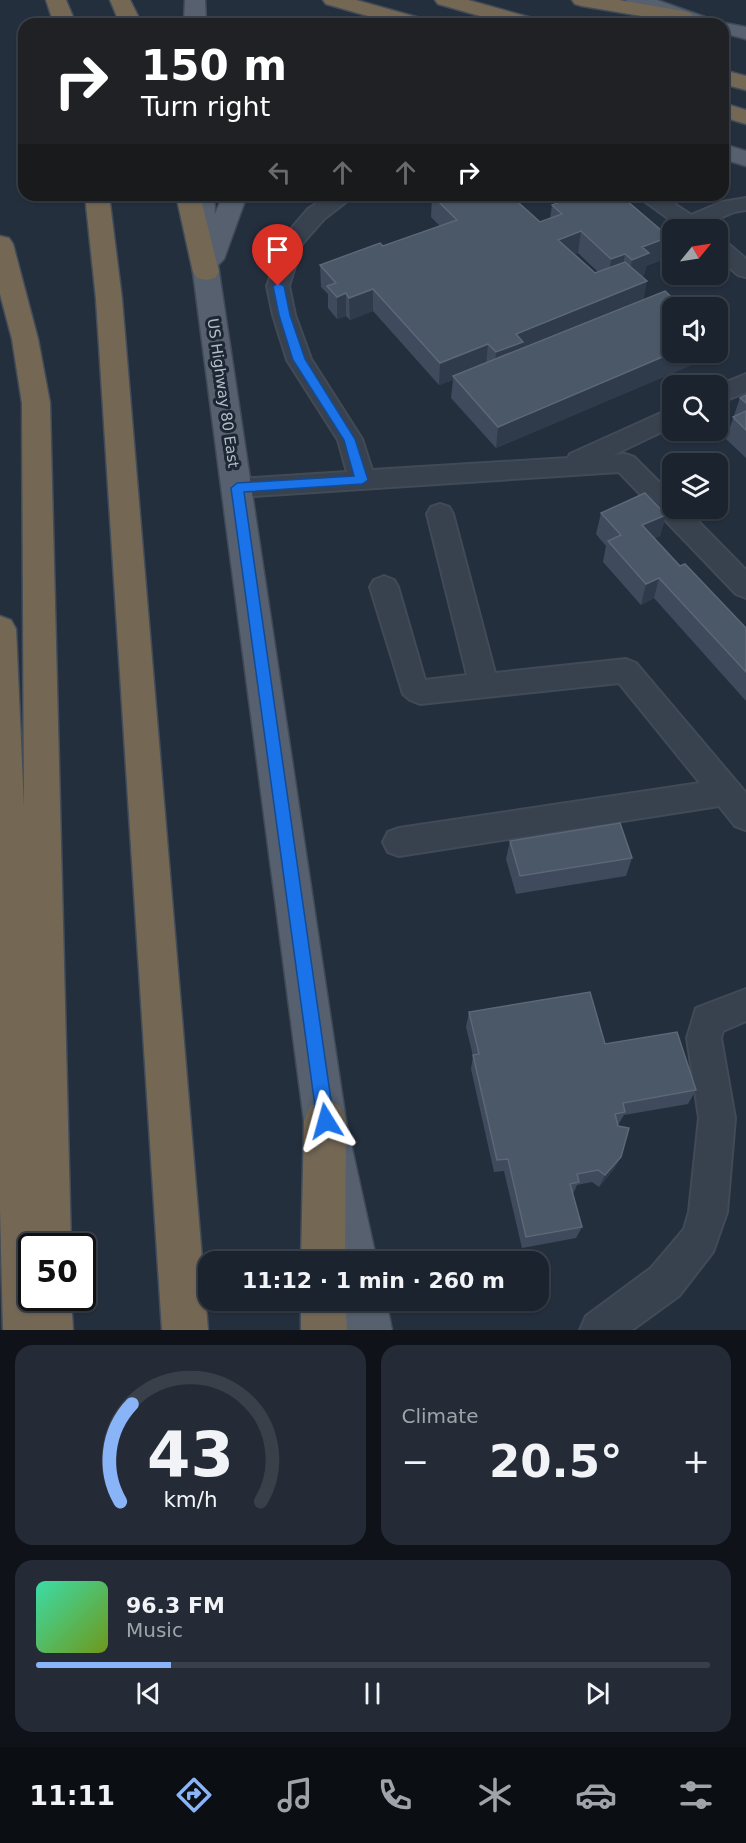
<!DOCTYPE html>
<html lang="en">
<head>
<meta charset="utf-8">
<style>
	body { margin:0; font-family:"DejaVu Sans",sans-serif; background:#242b36; color:#f1f3f6; height:100vh; display:flex; flex-direction:column; font-size:22px; white-space:nowrap }
	* { box-sizing:border-box; margin:0 }
	p { font-size:20px; color:#a0a4aa }
	.icon { flex:none; width:33px; height:33px; fill:none; stroke:currentColor; stroke-width:2; stroke-linecap:round; stroke-linejoin:round }
	.map { position:relative; height:1330px; overflow:hidden }
	.sheet { display:flex; flex-direction:column; gap:15px; padding:15px; background:#0f1319; flex:1 }
	.sheet>* { flex:none }
	.guide { position:absolute; left:18px; top:18px; width:711px; height:183px; border-radius:18px; box-shadow:0 2px 4px #0004,0 0 0 2px #39404a; background:#202124; color:#fff; overflow:hidden }
	.needle { width:39px; rotate:60deg }
	.buttons { position:absolute; left:662px; top:219px; display:grid; gap:12px }
	.buttons a { display:grid; place-items:center; width:66px; height:66px; border-radius:12px; background:#1b232e; box-shadow:0 2px 4px #0004,0 0 0 2px #39404a; font-size:30px }
	.speed { position:absolute; left:18px; top:1233px; display:flex; gap:12px; font-size:30px; font-weight:700; text-align:center }
	.speed>* { display:grid; place-content:center; width:78px; height:78px; border-radius:50%; background:#1b232e; box-shadow:0 2px 4px #0004,0 0 0 2px #39404a; line-height:1 }
	.speed .limit { border:3px solid #111; border-radius:9px; background:#fff; color:#111 }
	.pin { position:absolute; display:grid; place-items:center; width:51px; height:51px; color:#fff; margin:-62px -26px; border-radius:50% 50% 50% 0; rotate:-45deg; box-shadow:0 0 6px #0007 }
	.pin .icon { rotate:45deg }
	.me { position:absolute; width:66px; margin:-33px; rotate:352deg; stroke-linejoin:round; filter:drop-shadow(0 0 4px #0008) }
	.turn { display:flex; align-items:center; gap:21px; height:126px; padding:0 24px; font-size:27px }
	.turn .icon { width:78px; height:78px; stroke-width:2.5 }
	.turn b { display:block; font-size:42px; line-height:51px }
	.lanes { display:flex; align-items:center; height:57px; padding:0 24px; background:#0003; justify-content:center; gap:30px; direction:ltr }
	.lanes .off { opacity:.35 }
	.big { font-size:45px; font-weight:800; line-height:1.1 }
	.sheet .card { flex:1; display:flex; flex-direction:column; justify-content:center; gap:9px; min-width:0; padding:0 21px; border-radius:18px; background:#242b36 }
	.sheet .dial { align-items:center; gap:0 }
	.dial svg { height:156px; overflow:visible; fill:none; stroke:#39404a; stroke-width:7; stroke-linecap:round; text-anchor:middle }
	.dial text { fill:#f1f3f6; stroke:none }
	.song { display:flex; align-items:center; gap:18px }
	.cover { width:72px; height:72px; border-radius:9px; background:linear-gradient(135deg,hsl(160 70% 55%),hsl(80 70% 35%)) }
	.played { height:6px; border-radius:3px; background:linear-gradient(90deg,#8ab4f8 20%,#39404a 20%) }
	.keys { display:flex; justify-content:space-around; direction:ltr }
	.heat { display:flex; justify-content:space-between; align-items:center; font-size:33px; direction:ltr }
	.sheet .tiles { flex:1; display:grid; gap:15px; grid-template-columns:1fr 1fr }
	.card:last-child { grid-column:span 2 }
	.trip { position:absolute; left:198px; top:1251px; width:351px; height:60px; border-radius:18px; background:#1b232e; box-shadow:0 2px 4px #0004,0 0 0 2px #39404a; font-weight:800; line-height:60px; text-align:center }
	.tabs { display:flex; height:96px; justify-content:space-around; align-items:center; background:#0b0e12; color:#a0a4aa }
	.tabs .icon { width:42px; height:42px }
	.tabs .current { color:#8ab4f8 }
	.tabs b { font-size:27px; color:#f1f3f6 }
	.map>svg:first-child { display:block }
</style>
</head>
<body>
<div class="map">
<svg width="746" height="1330" viewBox="0 0 746 1330">
	<rect width="100%" height="100%" fill="#242f3e"/>
	<g fill="none" stroke-linecap="round" stroke-linejoin="round">
		<!-- minor casing -->
		<g stroke="#414a57" stroke-width="4">
			<path id="minor" d="M 330,195 L 355,195 L 324,219 L 302,244 L 289,286 L 295,315 L 311,359 L 362,439 L 372,470 L 568,458 L 570,454 L 672,408 L 672,427 L 613,455 L 625,454 L 634,457 L 672,495 L 672,508 L 685,508 L 746,570 L 746,598 L 736,594 L 619,472 L 237,497 L 228,495 L 224,488 L 228,481 L 237,479 L 347,472 L 338,440 L 287,360 L 273,315 L 267,286 L 284,237 L 308,209 Z
				M 636,195 L 661,195 L 691,215 L 722,202 L 746,198 L 746,210 L 734,212 L 704,225 L 707,230 L 684,230 Z
				M 717,239 L 725,241 L 746,259 L 746,277 L 738,275 L 717,257 Z
				M 746,374 L 746,392 L 717,404 L 717,386 Z
				M 440,504 L 449,507 L 453,514 L 495,673 L 626,659 L 636,663 L 746,793 L 746,830 L 735,826 L 719,806 L 399,856 L 388,852 L 383,842 L 388,832 L 399,828 L 700,783 L 619,683 L 420,704 L 410,700 L 403,694 L 370,587 L 374,580 L 384,576 L 394,580 L 398,587 L 425,680 L 467,675 L 427,514 L 431,507 Z
				M 746,989 L 746,1021 L 723,1031 L 721,1038 L 735,1118 L 727,1212 L 713,1252 L 679,1296 L 632,1330 L 580,1330 L 586,1316 L 651,1268 L 684,1229 L 689,1212 L 699,1118 L 687,1038 L 696,1008 Z"/>
		</g>
		<!-- major casing -->
		<g stroke="#414a57" stroke-width="3">
			<path id="major" d="M 185,0 L 205,0 L 206,24 L 184,24 Z
				M 626,0 L 657,0 L 719,22 L 746,27 L 746,39 L 723,33 L 723,24 L 689,24 L 629,4 Z
				M 723,144 L 746,151 L 746,166 L 723,159 Z
				M 190,195 L 214,195 L 215,214 L 223,195 L 247,195 L 224,259 L 218,265 L 219,272 L 346,1121 L 377,1262 L 333,1262 L 304,1121 L 193,272 Z
				M 342,1300 L 386,1300 L 392,1330 L 346,1330 Z"/>
		</g>
		<!-- highway casing -->
		<g stroke="#434c59" stroke-width="3">
			<path id="highway" d="M 46,0 L 66,0 L 76,24 L 54,24 Z
				M 110,0 L 130,0 L 142,24 L 120,24 Z
				M 323,0 L 356,0 L 427,20 L 431,24 L 396,24 L 326,4 Z
				M 435,0 L 468,0 L 539,20 L 543,24 L 508,24 L 438,4 Z
				M 572,0 L 619,0 L 683,11 L 690,13 L 694,17 L 690,21 L 683,23 L 582,6 L 575,4 Z
				M 723,70 L 746,76 L 746,90 L 723,84 Z
				M 723,103 L 746,110 L 746,124 L 723,117 Z
				M 85,195 L 109,195 L 122,299 L 208,1330 L 162,1330 L 96,299 Z
				M 176,195 L 200,195 L 219,272 L 215,278 L 206,280 L 197,278 L 193,272 Z
				M 0,236 L 9,238 L 13,244 L 38,339 L 50,403 L 71,1246 L 32,1246 L 32,1298 L 71,1298 L 73,1330 L 3,1330 L 0,1209 L 0,616 L 11,620 L 16,629 L 24,807 L 22,403 L 12,339 L 0,294 Z
				M 325,1100 L 340,1106 L 346,1121 L 345,1262 L 301,1262 L 304,1121 L 310,1106 Z
				M 301,1300 L 345,1300 L 347,1330 L 301,1330 Z"/>
		</g>
		<!-- minor -->
		<use href="#minor" fill="#38414e" fill-rule="evenodd"/>
		<!-- major -->
		<use href="#major" fill="#56606e" fill-rule="evenodd"/>
		<!-- highway -->
		<use href="#highway" fill="#746855" fill-rule="evenodd"/>
	</g>
	<!-- wall -->
	<path fill="#3f4b5c" fill-rule="evenodd" d="M 432,195 L 540,222 L 550,219 L 552,205 L 664,259 L 646,266 L 644,275 L 642,276 L 644,300 L 708,358 L 496,448 L 451,398 L 453,380 L 439,385 L 373,311 L 350,320 L 346,316 L 337,319 L 328,308 L 328,294 L 321,287 L 320,265 L 383,246 L 440,226 L 431,217 ZM 578,253 L 598,272 L 595,273 L 575,254 Z
		M 746,395 L 746,458 L 726,439 L 740,398 Z
		M 601,513 L 666,515 L 660,536 L 654,538 L 680,566 L 746,628 L 746,701 L 654,598 L 641,605 L 603,562 L 606,546 L 596,534 Z
		M 510,841 L 632,858 L 626,876 L 516,894 L 506,859 Z
		M 469,1012 L 605,1044 L 696,1090 L 688,1104 L 624,1115 L 618,1125 L 621,1157 L 614,1169 L 599,1187 L 592,1182 L 577,1185 L 573,1194 L 582,1227 L 576,1238 L 522,1248 L 504,1171 L 494,1172 L 471,1069 L 473,1056 L 466,1027 Z"/>
	<!-- shaded-wall -->
	<path fill="#2f3b4b" d="M 581,231 L 578,253 L 555,262 L 558,240 Z
		M 669,237 L 664,259 L 646,266 L 644,275 L 627,282 L 632,260 L 642,247 Z
		M 625,254 L 621,276 L 608,281 L 611,259 Z
		M 647,281 L 643,304 L 494,375 L 496,352 L 516,334 Z
		M 373,289 L 373,311 L 350,320 L 349,298 Z
		M 346,293 L 346,316 L 337,319 L 337,297 Z
		M 488,344 L 486,366 L 453,376 L 453,380 L 439,385 L 440,363 Z
		M 674,352 L 710,352 L 708,358 L 496,448 L 498,427 Z
		M 666,515 L 660,536 L 637,547 L 642,525 Z
		M 659,578 L 654,598 L 641,605 L 646,584 Z
		M 621,1157 L 614,1169 L 599,1187 L 605,1175 Z"/>
	<!-- building -->
	<path fill="#4b5868" stroke="#5c6777" stroke-width="1.5" d="M 432,195 L 510,195 L 540,222 L 562,214 L 552,205 L 579,195 L 620,195 L 669,237 L 642,247 L 649,253 L 632,260 L 625,254 L 611,259 L 581,231 L 558,240 L 595,273 L 625,262 L 647,281 L 516,334 L 523,342 L 496,352 L 488,344 L 440,363 L 373,289 L 349,298 L 346,293 L 337,297 L 327,286 L 336,283 L 320,265 L 380,243 L 383,246 L 457,220 Z
		M 665,291 L 683,308 L 672,308 L 672,352 L 674,352 L 498,427 L 453,376 Z
		M 746,395 L 746,403 L 740,398 Z
		M 746,411 L 746,430 L 733,417 Z
		M 645,493 L 666,515 L 642,525 L 680,566 L 685,564 L 746,628 L 746,672 L 659,578 L 646,584 L 608,541 L 621,535 L 601,513 Z
		M 620,823 L 632,858 L 520,876 L 510,841 Z
		M 590,992 L 605,1044 L 677,1032 L 696,1090 L 623,1103 L 625,1112 L 615,1114 L 618,1126 L 629,1128 L 621,1157 L 605,1175 L 598,1170 L 577,1174 L 579,1182 L 570,1184 L 582,1227 L 526,1237 L 508,1159 L 497,1160 L 473,1055 L 479,1054 L 469,1012 Z"/>
	<!-- route -->
	<path fill="#1a73e8" stroke="#114b97" stroke-width="1.5" d="M 278,283 L 284,286 L 290,315 L 305,359 L 355,439 L 368,480 L 362,484 L 244,492 L 334,1121 L 332,1127 L 326,1130 L 319,1127 L 317,1121 L 231,488 L 237,483 L 354,476 L 344,440 L 293,360 L 279,315 L 273,286 Z"/>
	<g text-anchor="middle" stroke-width="6" stroke-linejoin="round" paint-order="stroke">
		<!-- street labels -->
		<g font-size="15" fill="#b4bcc9" stroke="#1d2633">
			<text transform="translate(223 393) rotate(82)" y="5">US Highway 80 East</text>
		</g>
	</g>
</svg>
<div class="buttons">
<a><svg class="needle" viewBox="-14 -14 28 28"><path d="M0-13l5 13h-10z" fill="#e53935"/><path d="M0 13l5-13h-10z" fill="#a0a4aa"/></svg></a>
<a><svg class="icon" aria-label="sound" viewBox="0 0 24 24"><path d="M4 9h4l5-4v14l-5-4H4zM17 9q2 3 0 6"/></svg></a>
<a><svg class="icon" aria-label="search" viewBox="0 0 24 24"><circle cx="10" cy="10" r="6"/><path d="M15 15l6 6"/></svg></a>
<a><svg class="icon" aria-label="layers" viewBox="0 0 24 24"><path d="M12 4l9 5-9 5-9-5zM3 14l9 5 9-5"/></svg></a>
</div>
<div class="speed"><div class="limit">50</div></div>
<div class="pin" style="left:278px;top:286px;background:#d93025"><svg class="icon" aria-label="arrive" viewBox="0 0 24 24"><path d="M6 21V4h12l-3 4 3 4H6"/></svg></div>
<svg class="me" style="left:326px;top:1121px" viewBox="-20 -20 40 40"><path d="M0-17L14 15 0 8-14 15z" fill="#1a73e8" stroke="#fff" stroke-width="4"/></svg>
<div class="trip">11:12 · 1 min · 260 m</div>
<div class="guide">
<div class="turn"><svg class="icon" aria-label="right" viewBox="0 0 24 24"><path d="M7 20v-9h11M14 6l5 5-5 5"/></svg><div><b>150 m</b>Turn right</div></div>
<div class="lanes"><svg class="icon off" aria-label="left" viewBox="0 0 24 24"><path d="M17 20v-9H6M10 6l-5 5 5 5"/></svg><svg class="icon off" aria-label="ahead" viewBox="0 0 24 24"><path d="M12 20V5M6 11l6-6 6 6"/></svg><svg class="icon off" aria-label="ahead" viewBox="0 0 24 24"><path d="M12 20V5M6 11l6-6 6 6"/></svg><svg class="icon" aria-label="right" viewBox="0 0 24 24"><path d="M7 20v-9h11M14 6l5 5-5 5"/></svg></div>
</div>
</div>
<section class="sheet">
<div class="tiles">
<div class="card dial"><svg viewBox="0 0 100 80">
<path d="M14 69A42 42 0 1 1 86 69"/>
<path d="M14 69A42 42 0 0 1 20 19" stroke="#8ab4f8"/>
<text x="50" y="56" font-size="32" font-weight="700">43</text>
<text x="50" y="72" font-size="11">km/h</text>
</svg></div>
<div class="card"><p>Climate</p>
<div class="heat"><a>−</a><b class="big">20.5°</b><a>+</a></div>
</div>
<div class="card">
<div class="song"><i class="cover"></i><div><b>96.3 FM</b><p>Music</p></div></div>
<div class="played"></div>
<div class="keys"><svg class="icon" aria-label="previous" viewBox="0 0 24 24"><path d="M18 5L8 12l10 7zM5 5v14"/></svg><svg class="icon" aria-label="pause" viewBox="0 0 24 24"><path d="M8 5v14M16 5v14"/></svg><svg class="icon" aria-label="next" viewBox="0 0 24 24"><path d="M6 5l10 7-10 7zM19 5v14"/></svg></div>
</div>
</div>
</section>
<nav class="tabs">
<b>11:11</b>
<svg class="icon current" aria-label="directions" viewBox="0 0 24 24"><path d="M12 3l9 9-9 9-9-9zM9 14v-3h6M13 9l2 2-2 2"/></svg>
<svg class="icon" aria-label="music" viewBox="0 0 24 24"><path d="M9 18V5l10-2v13"/><circle cx="6" cy="18" r="3"/><circle cx="16" cy="16" r="3"/></svg>
<svg class="icon" aria-label="phone" viewBox="0 0 24 24"><path d="M5 4h4l2 5-3 2q2 4 5 5l2-3 5 2v4C11 20 4 13 5 4z"/></svg>
<svg class="icon" aria-label="climate" viewBox="0 0 24 24"><path d="M12 3v18M4 7l16 10M4 17L20 7"/></svg>
<svg class="icon" aria-label="car" viewBox="0 0 24 24"><path d="M5 17H2v-5l4-1 3-4h7l3 4 3 1v5h-3M9 17h6M6 11h13"/><circle cx="7" cy="17" r="2"/><circle cx="17" cy="17" r="2"/></svg>
<svg class="icon" aria-label="filters" viewBox="0 0 24 24"><path d="M4 7h16M4 17h16"/><circle cx="9" cy="7" r="2"/><circle cx="15" cy="17" r="2"/></svg>
</nav>
</body>
</html>
